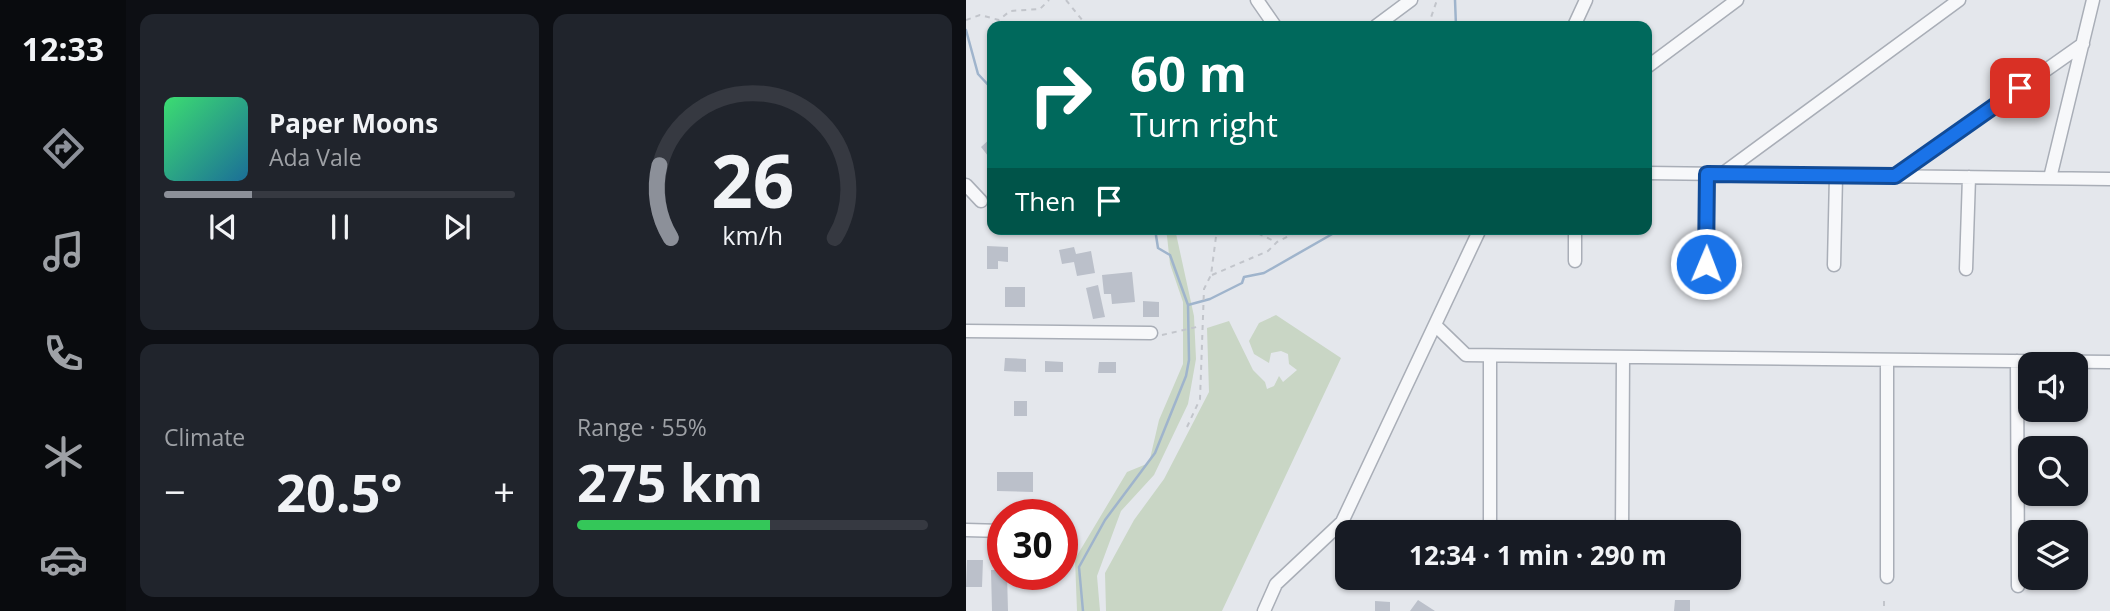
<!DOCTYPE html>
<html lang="en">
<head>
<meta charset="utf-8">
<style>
	body { margin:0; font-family:"Open Sans",sans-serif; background:#20242c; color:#f1f3f6; height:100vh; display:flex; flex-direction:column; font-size:26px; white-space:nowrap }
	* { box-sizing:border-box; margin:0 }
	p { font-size:23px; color:#9ea1a6 }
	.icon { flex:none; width:38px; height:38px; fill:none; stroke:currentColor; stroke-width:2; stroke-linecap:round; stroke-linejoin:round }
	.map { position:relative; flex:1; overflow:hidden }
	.drawer { display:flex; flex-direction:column; gap:14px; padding:14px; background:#0d0f14; width:840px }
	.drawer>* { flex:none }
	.guide { position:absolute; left:21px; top:21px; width:665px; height:214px; border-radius:14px; box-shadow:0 2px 5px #0004; background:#00695c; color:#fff; overflow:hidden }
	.controls { position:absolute; left:1052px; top:352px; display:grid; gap:14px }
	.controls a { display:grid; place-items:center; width:70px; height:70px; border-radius:14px; background:#171b24; box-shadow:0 2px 5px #0004; font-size:35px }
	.speed { position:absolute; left:21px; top:499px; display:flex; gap:14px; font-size:35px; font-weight:700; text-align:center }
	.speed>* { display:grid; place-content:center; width:91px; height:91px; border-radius:50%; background:#171b24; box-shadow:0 2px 5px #0004; line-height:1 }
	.speed .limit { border:10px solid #d22; background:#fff; color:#111 }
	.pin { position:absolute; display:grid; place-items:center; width:60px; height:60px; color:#fff; margin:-30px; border-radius:14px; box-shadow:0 4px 10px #0006 }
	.me { position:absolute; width:77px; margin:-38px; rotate:1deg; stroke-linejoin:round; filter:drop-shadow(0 0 5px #0008) }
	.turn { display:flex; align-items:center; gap:24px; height:147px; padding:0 28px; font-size:32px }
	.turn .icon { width:91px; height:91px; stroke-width:2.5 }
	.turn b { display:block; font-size:49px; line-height:60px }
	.then { display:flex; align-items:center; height:66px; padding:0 28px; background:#0003; gap:14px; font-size:26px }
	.big { font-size:52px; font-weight:700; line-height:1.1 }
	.drawer .tile { flex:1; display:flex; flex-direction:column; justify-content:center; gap:10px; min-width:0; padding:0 24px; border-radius:14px; background:#20242c }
	.drawer .dial { align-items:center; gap:0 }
	.dial svg { height:182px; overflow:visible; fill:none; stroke:#363941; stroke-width:7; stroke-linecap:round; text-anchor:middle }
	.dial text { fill:#f1f3f6; stroke:none }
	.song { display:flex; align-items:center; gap:21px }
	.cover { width:84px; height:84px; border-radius:10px; background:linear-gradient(135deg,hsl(140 70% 55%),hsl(200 70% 35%)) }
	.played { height:7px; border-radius:4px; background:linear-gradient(90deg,#8c9099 25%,#363941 25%) }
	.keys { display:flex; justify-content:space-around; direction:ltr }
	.heat { display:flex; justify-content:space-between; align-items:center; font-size:38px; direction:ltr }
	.charge { height:10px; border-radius:5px; background:linear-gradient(90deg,#34c759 55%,#363941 0) }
	.drawer .tiles { flex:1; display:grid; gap:14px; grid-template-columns:repeat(2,1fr) }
	.trip { position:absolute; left:369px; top:520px; width:406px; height:70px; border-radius:14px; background:#171b24; box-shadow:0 2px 5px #0004; font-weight:700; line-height:70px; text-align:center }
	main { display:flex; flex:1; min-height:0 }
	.menu { display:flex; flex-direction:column; width:126px; justify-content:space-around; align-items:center; background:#090b0e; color:#9ea1a6 }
	.menu .icon { width:49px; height:49px }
	.menu .current { color:#8c9099 }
	.menu b { font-size:32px; color:#f1f3f6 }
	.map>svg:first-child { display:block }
</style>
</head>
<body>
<main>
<nav class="menu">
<b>12:33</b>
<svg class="icon current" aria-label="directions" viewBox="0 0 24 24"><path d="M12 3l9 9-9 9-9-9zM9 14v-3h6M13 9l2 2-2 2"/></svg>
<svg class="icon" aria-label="music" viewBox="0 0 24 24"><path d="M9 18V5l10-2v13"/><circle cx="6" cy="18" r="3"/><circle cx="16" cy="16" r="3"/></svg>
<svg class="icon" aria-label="phone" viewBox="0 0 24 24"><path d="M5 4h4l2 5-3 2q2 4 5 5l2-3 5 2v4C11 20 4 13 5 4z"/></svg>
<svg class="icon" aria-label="climate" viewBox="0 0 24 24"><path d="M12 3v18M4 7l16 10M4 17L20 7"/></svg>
<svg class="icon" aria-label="car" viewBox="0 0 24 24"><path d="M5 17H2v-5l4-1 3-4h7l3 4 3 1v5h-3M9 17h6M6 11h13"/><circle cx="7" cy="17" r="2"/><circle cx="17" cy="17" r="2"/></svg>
</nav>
<section class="drawer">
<div class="tiles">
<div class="tile">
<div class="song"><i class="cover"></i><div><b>Paper Moons</b><p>Ada Vale</p></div></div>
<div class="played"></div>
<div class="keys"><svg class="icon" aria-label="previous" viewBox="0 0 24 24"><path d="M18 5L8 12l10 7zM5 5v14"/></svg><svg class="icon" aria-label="pause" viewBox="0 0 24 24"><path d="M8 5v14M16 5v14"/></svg><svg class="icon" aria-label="next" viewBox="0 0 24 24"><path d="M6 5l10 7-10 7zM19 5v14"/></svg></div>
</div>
<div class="tile dial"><svg viewBox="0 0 100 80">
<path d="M14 69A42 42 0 1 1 86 69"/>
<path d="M14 69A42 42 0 0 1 9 37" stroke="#8c9099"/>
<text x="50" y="56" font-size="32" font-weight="700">26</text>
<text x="50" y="72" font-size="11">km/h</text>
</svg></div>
<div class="tile"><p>Climate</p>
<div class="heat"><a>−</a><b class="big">20.5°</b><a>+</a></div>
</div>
<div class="tile"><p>Range · 55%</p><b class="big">275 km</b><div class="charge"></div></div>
</div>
</section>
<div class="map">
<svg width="1144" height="611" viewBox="0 0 1144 611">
	<rect width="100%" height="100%" fill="#e4e7ec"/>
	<!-- green -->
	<path fill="#c9d6c5" d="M 198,229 L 209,229 L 228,316 L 230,359 L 222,404 L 188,475 L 155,511 L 131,576 L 134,611 L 111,611 L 109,559 L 161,472 L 183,463 L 193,420 L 217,364 L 217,302 L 204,264 L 201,236 Z
		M 310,315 L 375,358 L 256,611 L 140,611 L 139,573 L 168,520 L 198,479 L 243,392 L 241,328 L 263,321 L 287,370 L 299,382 L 301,389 L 308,386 L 313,376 L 317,382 L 331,370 L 323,364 L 322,354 L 315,351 L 305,353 L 303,363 L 288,354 L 283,341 L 293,323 Z"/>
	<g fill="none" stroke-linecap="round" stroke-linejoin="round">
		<!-- stream -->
		<path stroke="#9fb4cc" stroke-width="2.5" d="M 489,0 L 490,26
			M 0,30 L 12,74 L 26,89
			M 222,305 L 244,299 L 276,283 L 278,277 L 298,273 L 375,229
			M 117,611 L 113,567 L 139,520 L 189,453 L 220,376 L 223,360 L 222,305 L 204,255 L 192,248 L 189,229"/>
	</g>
	<!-- building -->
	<path fill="#bbc0ca" d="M 26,137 L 26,161 L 15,147 Z
		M 21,246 L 42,247 L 42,262 L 32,261 L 32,269 L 21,269 Z
		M 108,247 L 110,254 L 125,251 L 129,273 L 111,276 L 108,262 L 96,264 L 93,250 Z
		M 166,272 L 169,302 L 146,304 L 145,294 L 138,294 L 136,275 Z
		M 132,285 L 139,317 L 127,319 L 120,288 Z
		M 39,287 L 59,287 L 59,307 L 39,307 Z
		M 177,301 L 193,302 L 193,317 L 177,317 Z
		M 39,358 L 60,359 L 60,372 L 38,371 Z
		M 79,361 L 97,362 L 97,372 L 79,372 Z
		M 133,362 L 150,362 L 150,373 L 132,373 Z
		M 48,401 L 61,401 L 61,416 L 48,416 Z
		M 31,472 L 67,472 L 67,492 L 31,491 Z
		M 1,560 L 17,560 L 16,587 L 0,587 Z
		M 25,570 L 37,570 L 37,574 L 41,574 L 42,611 L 26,611 Z
		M 452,600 L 469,611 L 444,611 Z
		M 709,600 L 724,600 L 724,611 L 708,611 Z
		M 409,601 L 424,602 L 424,611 L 409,611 Z"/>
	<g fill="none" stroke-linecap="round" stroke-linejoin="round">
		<!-- minor casing -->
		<g stroke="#a9aeb7" stroke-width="15">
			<path id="minor" d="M 291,0 L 309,26
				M 410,26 L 445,0
				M 608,26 L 620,0
				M 681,67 L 771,0
				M 681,173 L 1144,179
				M 756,174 L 993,0
				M 929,176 L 1117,44
				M 1084,178 L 1127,0
				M 0,185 L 15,201
				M 609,229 L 609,261
				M 740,264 L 741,174
				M 868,265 L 870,176
				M 1000,269 L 1003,177
				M 469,325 L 500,355 L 1144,362
				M 0,331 L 185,333
				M 921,360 L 921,577
				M 1051,361 L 1052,586
				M 0,530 L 37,531
				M 524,532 L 524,356
				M 656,532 L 657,357
				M 298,611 L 310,584 L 376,522 L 514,229"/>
		</g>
		<!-- path -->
		<path stroke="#c2c5cb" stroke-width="2" stroke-dasharray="5 5" stroke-linecap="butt" d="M 100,0 L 121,26
			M 0,20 L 14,15 L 33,20 L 44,11 L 74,9 L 83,0
			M 462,26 L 471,0
			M 283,229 L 310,242
			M 246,275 L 302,251 L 311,242 L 336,229
			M 196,335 L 235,326
			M 221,427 L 234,399 L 238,289 L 245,275 L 251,229
			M 918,601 L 918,611"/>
		<!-- minor -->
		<use href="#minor" stroke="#f7f8fa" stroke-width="12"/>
	</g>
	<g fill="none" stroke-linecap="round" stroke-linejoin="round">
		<!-- route casing -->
		<g stroke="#114b97" stroke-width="18">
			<path id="route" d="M 740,264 L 741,174 L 929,176 L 1054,88"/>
		</g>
		<!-- route -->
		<use href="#route" stroke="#1a73e8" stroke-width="12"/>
	</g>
</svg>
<div class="controls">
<a><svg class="icon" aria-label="sound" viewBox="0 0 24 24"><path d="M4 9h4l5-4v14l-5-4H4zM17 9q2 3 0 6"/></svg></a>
<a><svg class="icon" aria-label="search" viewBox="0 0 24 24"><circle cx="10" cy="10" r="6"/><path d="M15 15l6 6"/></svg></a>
<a><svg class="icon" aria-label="layers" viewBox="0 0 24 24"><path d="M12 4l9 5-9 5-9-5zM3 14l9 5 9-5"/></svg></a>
</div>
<div class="speed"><div class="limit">30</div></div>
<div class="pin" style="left:1054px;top:88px;background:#d93025"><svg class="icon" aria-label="arrive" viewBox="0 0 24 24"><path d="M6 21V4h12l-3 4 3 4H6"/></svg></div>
<svg class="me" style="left:740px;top:264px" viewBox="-20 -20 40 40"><circle r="17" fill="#1a73e8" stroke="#fff" stroke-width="3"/><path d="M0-11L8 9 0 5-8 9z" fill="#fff"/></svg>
<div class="trip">12:34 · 1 min · 290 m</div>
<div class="guide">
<div class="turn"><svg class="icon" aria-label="right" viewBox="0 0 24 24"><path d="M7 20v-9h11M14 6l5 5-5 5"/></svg><div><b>60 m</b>Turn right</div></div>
<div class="then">Then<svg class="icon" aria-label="arrive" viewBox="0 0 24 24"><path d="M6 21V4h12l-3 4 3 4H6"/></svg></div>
</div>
</div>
</main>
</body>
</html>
